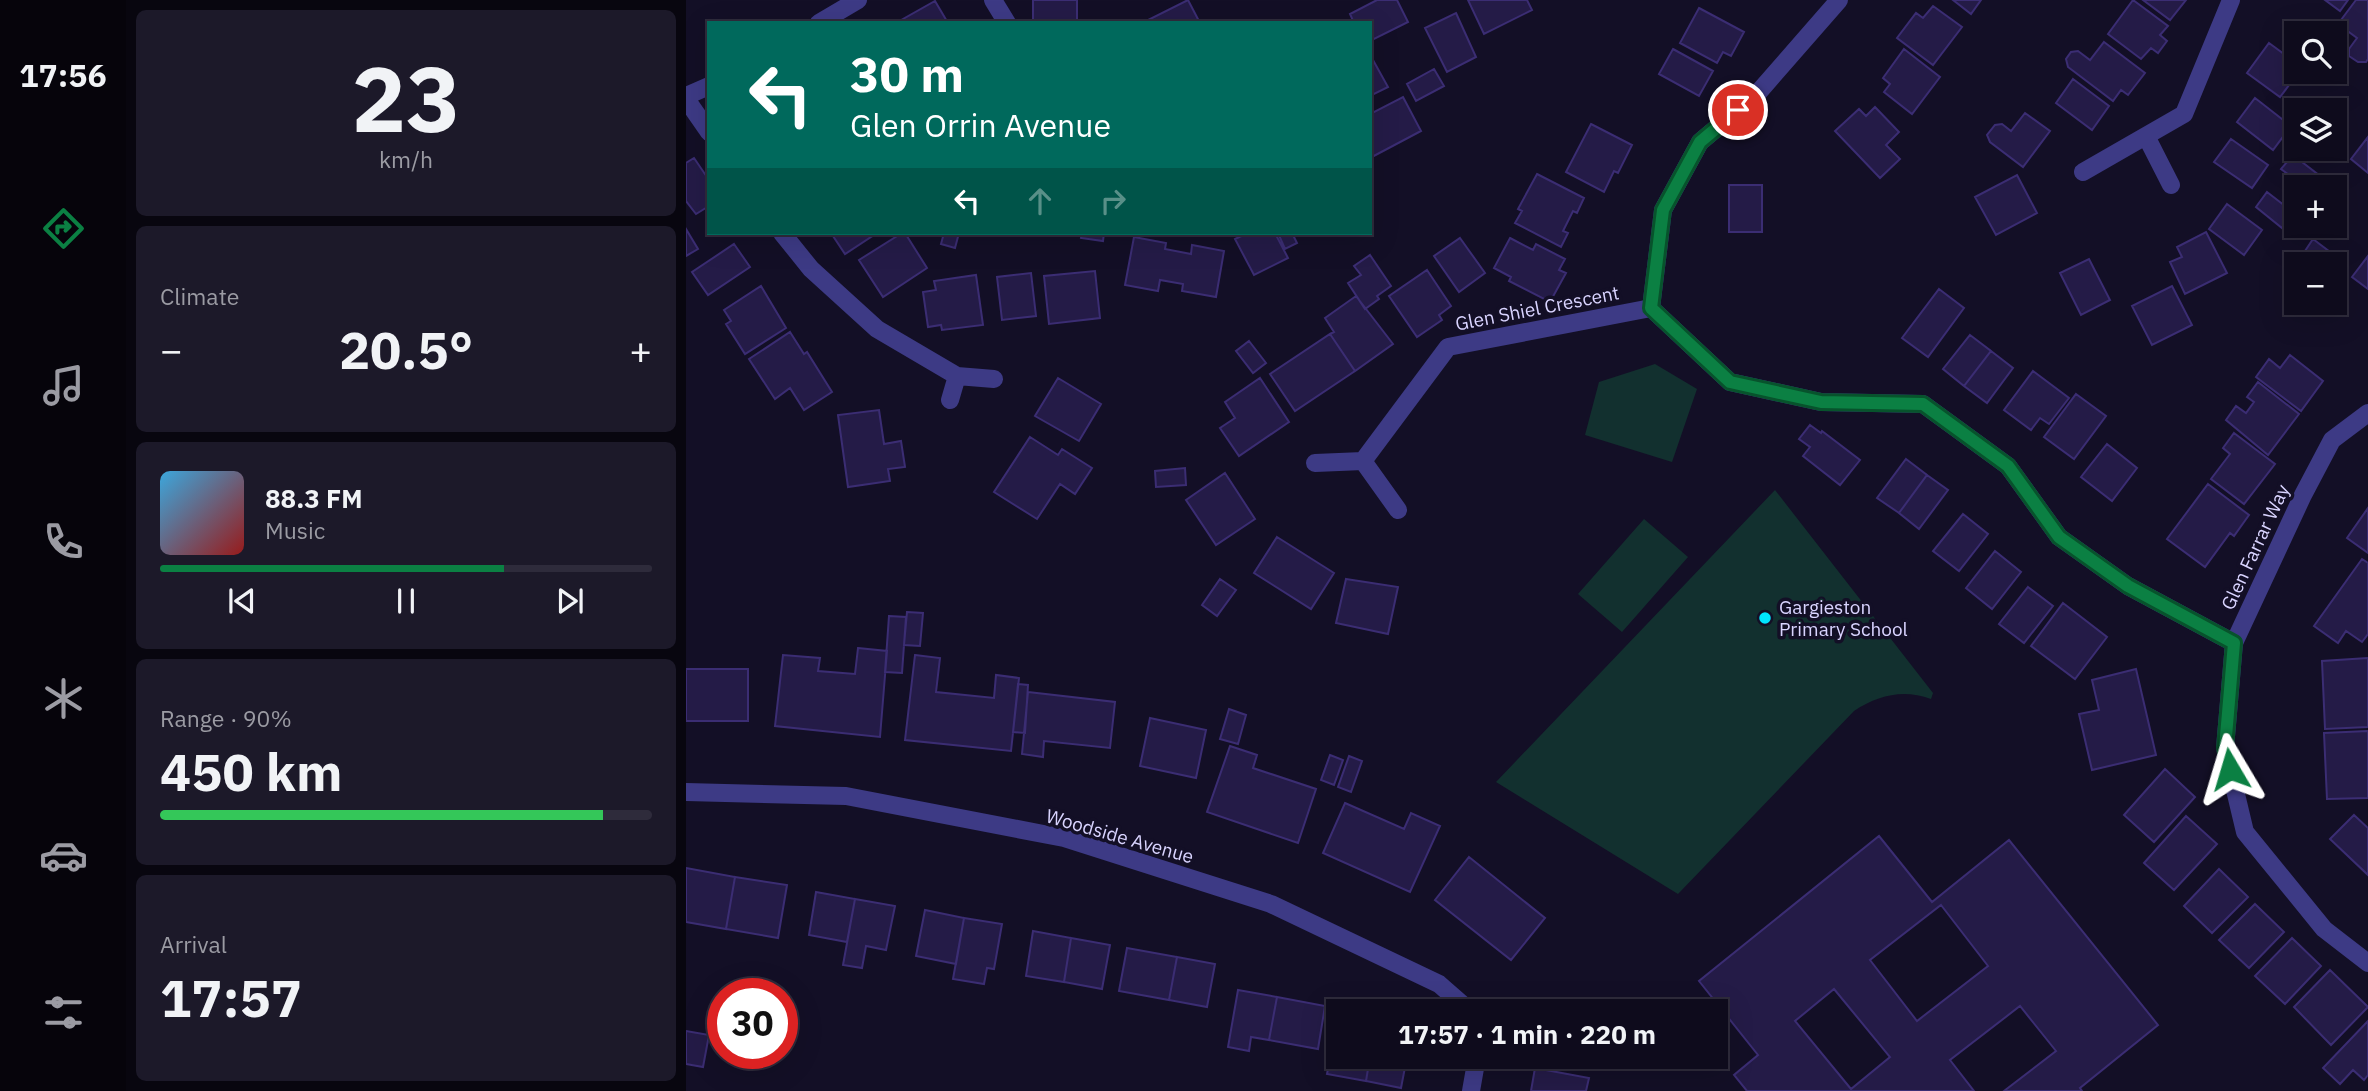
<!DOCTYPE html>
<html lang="en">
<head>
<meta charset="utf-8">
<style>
	body { margin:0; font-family:"IBM Plex Sans",sans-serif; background:#1c1929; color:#f1f3f6; height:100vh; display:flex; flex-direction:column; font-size:26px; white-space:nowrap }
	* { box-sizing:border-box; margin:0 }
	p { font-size:23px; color:#9b9ba3 }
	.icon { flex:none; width:38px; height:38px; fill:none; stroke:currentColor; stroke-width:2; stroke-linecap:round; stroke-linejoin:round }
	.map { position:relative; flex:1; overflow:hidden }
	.details { display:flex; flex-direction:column; gap:10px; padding:10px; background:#08060f; width:560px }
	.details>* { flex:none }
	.guide { position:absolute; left:21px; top:21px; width:665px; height:214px; border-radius:0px; box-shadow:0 7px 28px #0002,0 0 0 2px #2e2b3b; background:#00695c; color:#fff; overflow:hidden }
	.tools { position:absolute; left:1598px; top:21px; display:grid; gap:14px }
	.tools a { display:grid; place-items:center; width:63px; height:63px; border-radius:0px; background:#0e0b1c; box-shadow:0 7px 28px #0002,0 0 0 2px #2e2b3b; font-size:35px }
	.speed { position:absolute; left:21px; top:978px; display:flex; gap:14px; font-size:35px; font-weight:700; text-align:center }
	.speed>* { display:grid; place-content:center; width:91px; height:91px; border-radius:50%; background:#0e0b1c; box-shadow:0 7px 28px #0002,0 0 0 2px #2e2b3b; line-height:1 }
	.speed .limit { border:10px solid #d22; background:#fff; color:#111 }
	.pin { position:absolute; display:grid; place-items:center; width:60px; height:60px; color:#fff; margin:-30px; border:4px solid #fff; border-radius:50%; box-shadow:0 2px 7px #0007 }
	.me { position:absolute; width:77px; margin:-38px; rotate:353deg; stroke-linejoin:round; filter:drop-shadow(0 0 5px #0008) }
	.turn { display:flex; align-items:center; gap:24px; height:147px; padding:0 28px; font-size:32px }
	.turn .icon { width:91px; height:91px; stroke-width:2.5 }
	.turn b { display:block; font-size:49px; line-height:60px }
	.lanes { display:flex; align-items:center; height:66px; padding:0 28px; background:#0003; justify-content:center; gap:35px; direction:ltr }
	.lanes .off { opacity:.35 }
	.big { font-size:52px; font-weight:700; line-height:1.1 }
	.details .widget { flex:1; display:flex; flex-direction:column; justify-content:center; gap:10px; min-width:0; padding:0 24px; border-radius:10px; background:#1c1929 }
	.details .dial { align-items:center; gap:0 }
	.dial b { font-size:91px; line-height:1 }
	.song { display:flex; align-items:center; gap:21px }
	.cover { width:84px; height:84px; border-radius:10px; background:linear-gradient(135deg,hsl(200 70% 55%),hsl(0 70% 35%)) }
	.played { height:7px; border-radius:4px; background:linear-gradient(90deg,#0b8043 70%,#2e2b3b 70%) }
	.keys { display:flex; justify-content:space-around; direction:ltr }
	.heat { display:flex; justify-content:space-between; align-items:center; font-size:38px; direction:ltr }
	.charge { height:10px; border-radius:5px; background:linear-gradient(90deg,#34c759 90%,#2e2b3b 0) }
	.trip { position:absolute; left:640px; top:999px; width:402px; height:70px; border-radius:0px; background:#0e0b1c; box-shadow:0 7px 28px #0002,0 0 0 2px #2e2b3b; font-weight:700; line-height:70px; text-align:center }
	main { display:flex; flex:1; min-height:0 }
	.menu { display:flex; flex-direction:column; width:126px; justify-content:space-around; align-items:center; background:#06040b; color:#9b9ba3 }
	.menu .icon { width:49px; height:49px }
	.menu .active { color:#0b8043 }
	.menu b { font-size:32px; color:#f1f3f6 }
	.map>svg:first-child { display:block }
</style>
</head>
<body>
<main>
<nav class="menu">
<b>17:56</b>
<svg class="icon active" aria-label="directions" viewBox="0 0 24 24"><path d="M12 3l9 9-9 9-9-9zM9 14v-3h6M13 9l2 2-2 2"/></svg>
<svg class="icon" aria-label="music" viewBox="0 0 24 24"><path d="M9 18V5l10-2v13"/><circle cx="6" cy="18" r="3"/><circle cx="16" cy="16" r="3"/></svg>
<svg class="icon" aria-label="phone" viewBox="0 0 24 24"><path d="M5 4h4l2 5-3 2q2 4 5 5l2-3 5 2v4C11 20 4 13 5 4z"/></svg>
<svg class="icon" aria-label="climate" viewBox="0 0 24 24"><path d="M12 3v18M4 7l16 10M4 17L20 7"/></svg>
<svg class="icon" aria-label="car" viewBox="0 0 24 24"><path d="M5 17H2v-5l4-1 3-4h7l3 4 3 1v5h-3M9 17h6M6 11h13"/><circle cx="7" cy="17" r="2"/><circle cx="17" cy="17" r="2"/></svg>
<svg class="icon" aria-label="filters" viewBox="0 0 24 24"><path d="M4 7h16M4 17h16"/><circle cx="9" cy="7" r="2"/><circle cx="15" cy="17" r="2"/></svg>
</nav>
<section class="details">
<div class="widget dial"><b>23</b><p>km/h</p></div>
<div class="widget"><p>Climate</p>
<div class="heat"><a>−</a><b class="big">20.5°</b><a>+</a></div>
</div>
<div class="widget">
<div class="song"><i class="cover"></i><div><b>88.3 FM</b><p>Music</p></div></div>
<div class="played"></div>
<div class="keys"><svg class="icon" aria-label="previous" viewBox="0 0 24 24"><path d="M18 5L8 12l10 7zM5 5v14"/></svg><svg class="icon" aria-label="pause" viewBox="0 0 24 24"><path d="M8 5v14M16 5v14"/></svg><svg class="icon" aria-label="next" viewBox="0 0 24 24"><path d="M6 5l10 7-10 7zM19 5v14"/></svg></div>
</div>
<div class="widget"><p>Range · 90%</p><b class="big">450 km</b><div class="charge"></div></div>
<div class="widget"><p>Arrival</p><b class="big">17:57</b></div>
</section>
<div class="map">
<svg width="1682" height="1091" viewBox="0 0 1682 1091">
	<rect width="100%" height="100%" fill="#130f26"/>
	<!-- green -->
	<path fill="#12302f" d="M 969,364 L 1011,389 L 986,462 L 899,435 L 913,382 Z
		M 1089,490 L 1247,693 L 1245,699 C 1217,689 1193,695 1168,711 L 992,894 L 810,782 Z
		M 958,519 L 1002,557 L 936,632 L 892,594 Z"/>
	<!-- building -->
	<path fill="#241b47" stroke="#3b2d73" stroke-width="2" fill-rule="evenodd" d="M 347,0 L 391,0 L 391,23 L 347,23 Z
		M 502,0 L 514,23 L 462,23 L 460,21 Z
		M 691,0 L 711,0 L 722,22 L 684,41 L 684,23 L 668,23 L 664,14 Z
		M 782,0 L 841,0 L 846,10 L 798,34 Z
		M 1267,0 L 1295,0 L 1285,14 Z
		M 1447,0 L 1482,26 L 1474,35 L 1481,41 L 1472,53 L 1465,48 L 1455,59 L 1422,34 Z
		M 1457,0 L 1500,0 L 1484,20 Z
		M 1639,0 L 1662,0 L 1654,11 Z
		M 1670,0 L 1682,0 L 1682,59 L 1680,62 L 1672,62 L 1663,56 L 1663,49 L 1671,38 L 1652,24 Z
		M 249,1 L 262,23 L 210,23 Z
		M 1247,6 L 1276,27 L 1247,65 L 1211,38 L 1230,13 L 1237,18 Z
		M 1013,8 L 1058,32 L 1045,56 L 1037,52 L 1031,63 L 994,43 Z
		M 770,13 L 790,57 L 761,72 L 739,28 Z
		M 1418,42 L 1459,73 L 1442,95 L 1435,90 L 1427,101 L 1382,67 L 1380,59 L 1385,52 L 1392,51 L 1404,60 Z
		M 1583,43 L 1610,63 L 1610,72 L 1613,72 L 1594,97 L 1561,73 Z
		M 987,49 L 1027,71 L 1013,96 L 973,74 Z
		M 1218,49 L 1254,77 L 1226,114 L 1198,92 L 1204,84 L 1197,78 Z
		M 687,60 L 702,87 L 684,96 L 684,62 Z
		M 748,69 L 758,86 L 730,101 L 721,84 Z
		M 1387,79 L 1423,106 L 1406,130 L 1370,103 Z
		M 717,97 L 735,131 L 684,158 L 684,114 Z
		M 1569,98 L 1605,126 L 1587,150 L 1551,122 Z
		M 1189,107 L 1213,132 L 1200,145 L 1214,159 L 1194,178 L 1149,131 L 1173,109 L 1180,116 Z
		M 1339,113 L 1364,131 L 1337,167 L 1304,142 L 1301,135 L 1309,125 L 1316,124 L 1325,131 Z
		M 905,124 L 946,145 L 932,173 L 928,171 L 918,192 L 880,172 Z
		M 1682,137 L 1682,173 L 1665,159 Z
		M 1545,139 L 1582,165 L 1566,188 L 1528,162 Z
		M 1607,155 L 1634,176 L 1624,187 L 1619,187 L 1595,169 Z
		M 8,158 L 23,180 L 23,206 L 10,214 L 0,201 L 0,163 Z
		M 851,174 L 898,198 L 891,213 L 887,211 L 877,231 L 882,233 L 875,247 L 829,223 L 836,211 L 832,209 Z
		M 1331,175 L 1351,213 L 1310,235 L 1289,197 Z
		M 1043,185 L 1076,185 L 1076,232 L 1043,232 Z
		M 1581,192 L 1608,213 L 1596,228 L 1570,207 Z
		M 1541,204 L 1576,230 L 1558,255 L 1523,229 Z
		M 0,229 L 12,249 L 0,256 Z
		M 1520,232 L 1541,273 L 1499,294 L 1484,262 L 1496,257 L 1491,247 Z
		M 145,233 L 191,233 L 159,254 Z
		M 216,233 L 219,233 L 241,268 L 197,297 L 173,260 Z
		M 258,233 L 273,233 L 269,248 L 255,244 Z
		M 396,233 L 418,233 L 417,241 L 395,238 Z
		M 562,233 L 589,233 L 602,258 L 568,275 L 549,239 Z
		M 592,233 L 606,233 L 611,243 L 599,249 Z
		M 448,237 L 480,243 L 479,249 L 505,254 L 506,245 L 538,251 L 530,297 L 496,291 L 497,284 L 474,280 L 472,291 L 439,285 Z
		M 774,238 L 799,273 L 773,292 L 748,256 Z
		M 824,238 L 847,250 L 850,244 L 879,259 L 873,270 L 880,273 L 864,302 L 823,281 L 825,277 L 808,268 Z
		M 1627,239 L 1648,255 L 1641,264 L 1636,264 L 1619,251 Z
		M 48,244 L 64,267 L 22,295 L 6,272 Z
		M 684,255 L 705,286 L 691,296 L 693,299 L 679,309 L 662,283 L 675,275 L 668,266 Z
		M 1682,256 L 1682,289 L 1666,277 Z
		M 1403,259 L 1424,300 L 1395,315 L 1374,273 Z
		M 741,270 L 765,306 L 753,315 L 756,320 L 731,337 L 703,296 Z
		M 409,271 L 414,318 L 363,324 L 358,276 Z
		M 345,273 L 350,316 L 316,320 L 311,277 Z
		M 290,275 L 297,325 L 256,330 L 255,325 L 242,327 L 237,292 L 250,290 L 248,281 Z
		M 75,286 L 100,328 L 59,354 L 40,324 L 45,321 L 38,310 Z
		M 1486,286 L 1506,325 L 1466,345 L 1446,306 Z
		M 1253,289 L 1278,308 L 1242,357 L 1216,338 Z
		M 670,296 L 707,344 L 669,371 L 644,334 L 648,332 L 639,318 Z
		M 104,332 L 118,354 L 121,352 L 146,392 L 118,410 L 104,388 L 89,399 L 63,359 Z
		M 644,334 L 669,371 L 609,411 L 584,374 Z
		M 1284,335 L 1305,351 L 1278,386 L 1257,369 Z
		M 563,341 L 580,363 L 567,373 L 550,351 Z
		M 1305,351 L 1327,368 L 1301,403 L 1278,386 Z
		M 1604,355 L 1637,381 L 1615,411 L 1570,377 L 1583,359 L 1594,368 Z
		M 1347,371 L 1383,398 L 1363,424 L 1354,418 L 1345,430 L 1318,410 Z
		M 372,378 L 415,404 L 393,441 L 349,416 Z
		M 574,378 L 603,422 L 553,456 L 534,428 L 549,418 L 539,402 Z
		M 1572,382 L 1613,414 L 1582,455 L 1540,420 L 1550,406 L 1560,413 L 1568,402 L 1561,397 Z
		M 1390,394 L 1420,416 L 1388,459 L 1358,437 Z
		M 193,410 L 198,444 L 215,441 L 219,467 L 202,469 L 204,481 L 162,487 L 152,415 Z
		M 1124,425 L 1135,433 L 1136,431 L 1174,460 L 1154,485 L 1117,456 L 1124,447 L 1113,439 Z
		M 1548,433 L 1589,464 L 1558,504 L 1525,479 L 1544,454 L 1537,448 Z
		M 344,437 L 372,455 L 376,449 L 406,468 L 389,494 L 374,484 L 351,519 L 308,492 Z
		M 1421,444 L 1451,468 L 1426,501 L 1395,477 Z
		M 1220,459 L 1241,475 L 1213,513 L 1191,498 Z
		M 499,468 L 500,485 L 470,487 L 469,471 Z
		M 539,473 L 569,519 L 530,545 L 500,500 Z
		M 1241,475 L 1262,490 L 1233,529 L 1213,513 Z
		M 1522,484 L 1563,515 L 1548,536 L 1544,533 L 1519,567 L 1481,539 Z
		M 1682,508 L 1682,553 L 1661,538 Z
		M 1277,514 L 1302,534 L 1273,571 L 1247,551 Z
		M 591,537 L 648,573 L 625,609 L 568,573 Z
		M 1309,551 L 1335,572 L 1306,609 L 1280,588 Z
		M 1676,559 L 1682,563 L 1682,634 L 1676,642 L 1660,631 L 1652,643 L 1628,626 Z
		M 534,579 L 550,590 L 531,616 L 516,605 Z
		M 660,579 L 712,587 L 702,634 L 650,623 Z
		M 1342,587 L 1367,606 L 1338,643 L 1313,624 Z
		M 1377,603 L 1421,637 L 1389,679 L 1345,646 Z
		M 221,612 L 237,613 L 234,646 L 218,645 Z
		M 203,616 L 220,617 L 216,673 L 199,672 Z
		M 172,648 L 201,651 L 194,737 L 89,726 L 97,655 L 134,658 L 132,671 L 169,674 Z
		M 229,655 L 254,658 L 250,692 L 308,698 L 310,675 L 333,678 L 325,751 L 219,740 Z
		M 1682,658 L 1682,727 L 1639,729 L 1636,661 Z
		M 0,669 L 62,669 L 62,721 L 0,721 Z
		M 1450,669 L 1470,755 L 1406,770 L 1393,714 L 1413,710 L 1406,680 Z
		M 332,684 L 342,685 L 339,733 L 327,732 Z
		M 342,692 L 429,702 L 424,748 L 358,741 L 357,757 L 336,754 Z
		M 543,709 L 560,715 L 552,744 L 534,739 Z
		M 464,718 L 520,730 L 510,778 L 454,766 Z
		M 1682,731 L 1682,798 L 1641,799 L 1638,733 Z
		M 544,746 L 571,755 L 567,768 L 630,789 L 612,843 L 521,812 Z
		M 644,755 L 657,760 L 648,785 L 635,780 Z
		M 663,756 L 676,761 L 665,792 L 652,787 Z
		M 1479,769 L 1509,797 L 1468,842 L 1438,815 Z
		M 659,803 L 718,829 L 725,813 L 754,826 L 724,892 L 637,853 Z
		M 1668,815 L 1682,828 L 1682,875 L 1644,839 Z
		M 1500,816 L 1531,844 L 1488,890 L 1458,863 Z
		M 1193,836 L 1246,902 L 1323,840 L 1472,1025 L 1394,1088 L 1396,1091 L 1318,1091 L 1370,1051 L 1334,1006 L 1264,1060 L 1288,1091 L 1061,1091 L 1048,1075 L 1072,1055 L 1013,981 ZM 1255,905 L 1302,966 L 1231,1021 L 1184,960 ZM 1148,989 L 1204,1057 L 1165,1089 L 1109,1021 Z
		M 783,857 L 859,918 L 825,960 L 749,900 Z
		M 0,868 L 49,877 L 40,929 L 0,922 Z
		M 1533,869 L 1562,897 L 1526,933 L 1498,906 Z
		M 49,877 L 101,885 L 92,938 L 40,929 Z
		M 130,892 L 169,899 L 161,942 L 123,935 Z
		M 169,899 L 209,906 L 200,950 L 180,946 L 176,968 L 157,965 Z
		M 1569,904 L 1598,932 L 1563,968 L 1533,940 Z
		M 239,910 L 278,918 L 270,964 L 230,956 Z
		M 278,918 L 316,924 L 308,969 L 301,968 L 298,984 L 267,979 Z
		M 347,931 L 385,938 L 378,982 L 340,976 Z
		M 385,938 L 424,945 L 416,989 L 378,982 Z
		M 1606,938 L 1635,966 L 1599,1004 L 1569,976 Z
		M 441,948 L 491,957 L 483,1000 L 433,991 Z
		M 491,957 L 529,964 L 521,1007 L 483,1000 Z
		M 1644,970 L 1682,1007 L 1645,1045 L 1608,1007 Z
		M 552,990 L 591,997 L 583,1040 L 565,1037 L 563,1051 L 542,1047 Z
		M 591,997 L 639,1006 L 632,1049 L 583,1040 Z
		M 1682,1021 L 1682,1075 L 1678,1080 L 1667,1070 L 1654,1084 L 1637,1068 Z
		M 0,1031 L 23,1035 L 17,1067 L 0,1064 Z
		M 650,1031 L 653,1032 L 653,1057 L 684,1057 L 680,1081 L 641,1074 Z
		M 684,1057 L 721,1057 L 715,1088 L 680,1081 Z
		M 849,1068 L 903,1078 L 900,1091 L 845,1091 Z"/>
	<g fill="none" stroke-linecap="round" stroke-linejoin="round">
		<!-- minor -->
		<path stroke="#3d3a85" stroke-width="18" d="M 307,0 L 321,23
			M 1153,0 L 1071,94 L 1014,142 L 977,210 L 965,308 L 1044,382 L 1135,402 L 1237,404 L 1322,466 L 1373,537 L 1442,586 L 1548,643
			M 133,23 L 172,0
			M 0,96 L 23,86
			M 0,99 L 23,132
			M 1460,136 L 1485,185
			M 1397,172 L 1498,114 L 1545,0
			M 96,233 L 125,269 L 191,329 L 271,376 L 308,379
			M 264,400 L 271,376
			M 1682,413 L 1646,440 L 1617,495 L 1548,643 L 1539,748 L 1559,832 L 1638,929 L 1682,963
			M 677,461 L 712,510
			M 629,463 L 677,461 L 762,347 L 965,308
			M 0,792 L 160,796 L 378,838 L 585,904 L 753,984 L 785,1012
			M 785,1091 L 791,1057"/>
	</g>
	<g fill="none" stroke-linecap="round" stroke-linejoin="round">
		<!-- route casing -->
		<g stroke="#07532c" stroke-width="18">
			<path id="route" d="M 1052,110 L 1014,142 L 977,210 L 965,308 L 1044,382 L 1135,402 L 1237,404 L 1322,466 L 1373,537 L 1442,586 L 1548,643 L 1539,748 L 1544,769"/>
		</g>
		<!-- route -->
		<use href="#route" stroke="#0b8043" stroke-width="12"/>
	</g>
	<!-- markers -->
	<circle fill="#00e5ff" stroke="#130f26" stroke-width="2.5" cx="1079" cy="618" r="7"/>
	<g text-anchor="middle" stroke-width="7" stroke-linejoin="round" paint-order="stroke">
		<!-- street labels -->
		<g font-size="19" fill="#d9d4ff" stroke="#130f26">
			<text transform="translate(851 308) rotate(-11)" y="7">Glen Shiel Crescent</text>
			<text transform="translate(1569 547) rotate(-65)" y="7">Glen Farrar Way</text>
			<text transform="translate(434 836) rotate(16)" y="7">Woodside Avenue</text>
		</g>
		<!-- poi labels -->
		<g font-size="19" fill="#d9d4ff" stroke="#130f26" text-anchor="start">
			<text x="1093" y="614">Gargieston<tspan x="1093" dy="22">Primary School</tspan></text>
		</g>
	</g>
</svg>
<div class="tools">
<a><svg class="icon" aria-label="search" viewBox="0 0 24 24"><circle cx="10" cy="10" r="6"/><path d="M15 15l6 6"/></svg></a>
<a><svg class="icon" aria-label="layers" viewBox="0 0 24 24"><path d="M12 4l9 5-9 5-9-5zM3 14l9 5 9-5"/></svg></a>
<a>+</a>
<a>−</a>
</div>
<div class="speed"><div class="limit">30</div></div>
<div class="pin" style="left:1052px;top:110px;background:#d93025"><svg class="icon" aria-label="arrive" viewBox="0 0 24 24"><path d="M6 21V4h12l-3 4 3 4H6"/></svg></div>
<svg class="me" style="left:1544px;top:769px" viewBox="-20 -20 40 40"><path d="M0-17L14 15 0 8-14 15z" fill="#0b8043" stroke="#fff" stroke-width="4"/></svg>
<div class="trip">17:57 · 1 min · 220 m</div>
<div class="guide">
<div class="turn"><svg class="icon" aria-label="left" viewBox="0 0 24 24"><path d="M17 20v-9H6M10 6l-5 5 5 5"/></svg><div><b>30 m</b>Glen Orrin Avenue</div></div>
<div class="lanes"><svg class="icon" aria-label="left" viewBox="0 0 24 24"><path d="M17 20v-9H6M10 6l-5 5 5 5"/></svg><svg class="icon off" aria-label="ahead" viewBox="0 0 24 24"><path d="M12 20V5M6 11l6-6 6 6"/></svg><svg class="icon off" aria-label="right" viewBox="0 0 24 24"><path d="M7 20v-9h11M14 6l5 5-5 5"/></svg></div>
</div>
</div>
</main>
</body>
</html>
